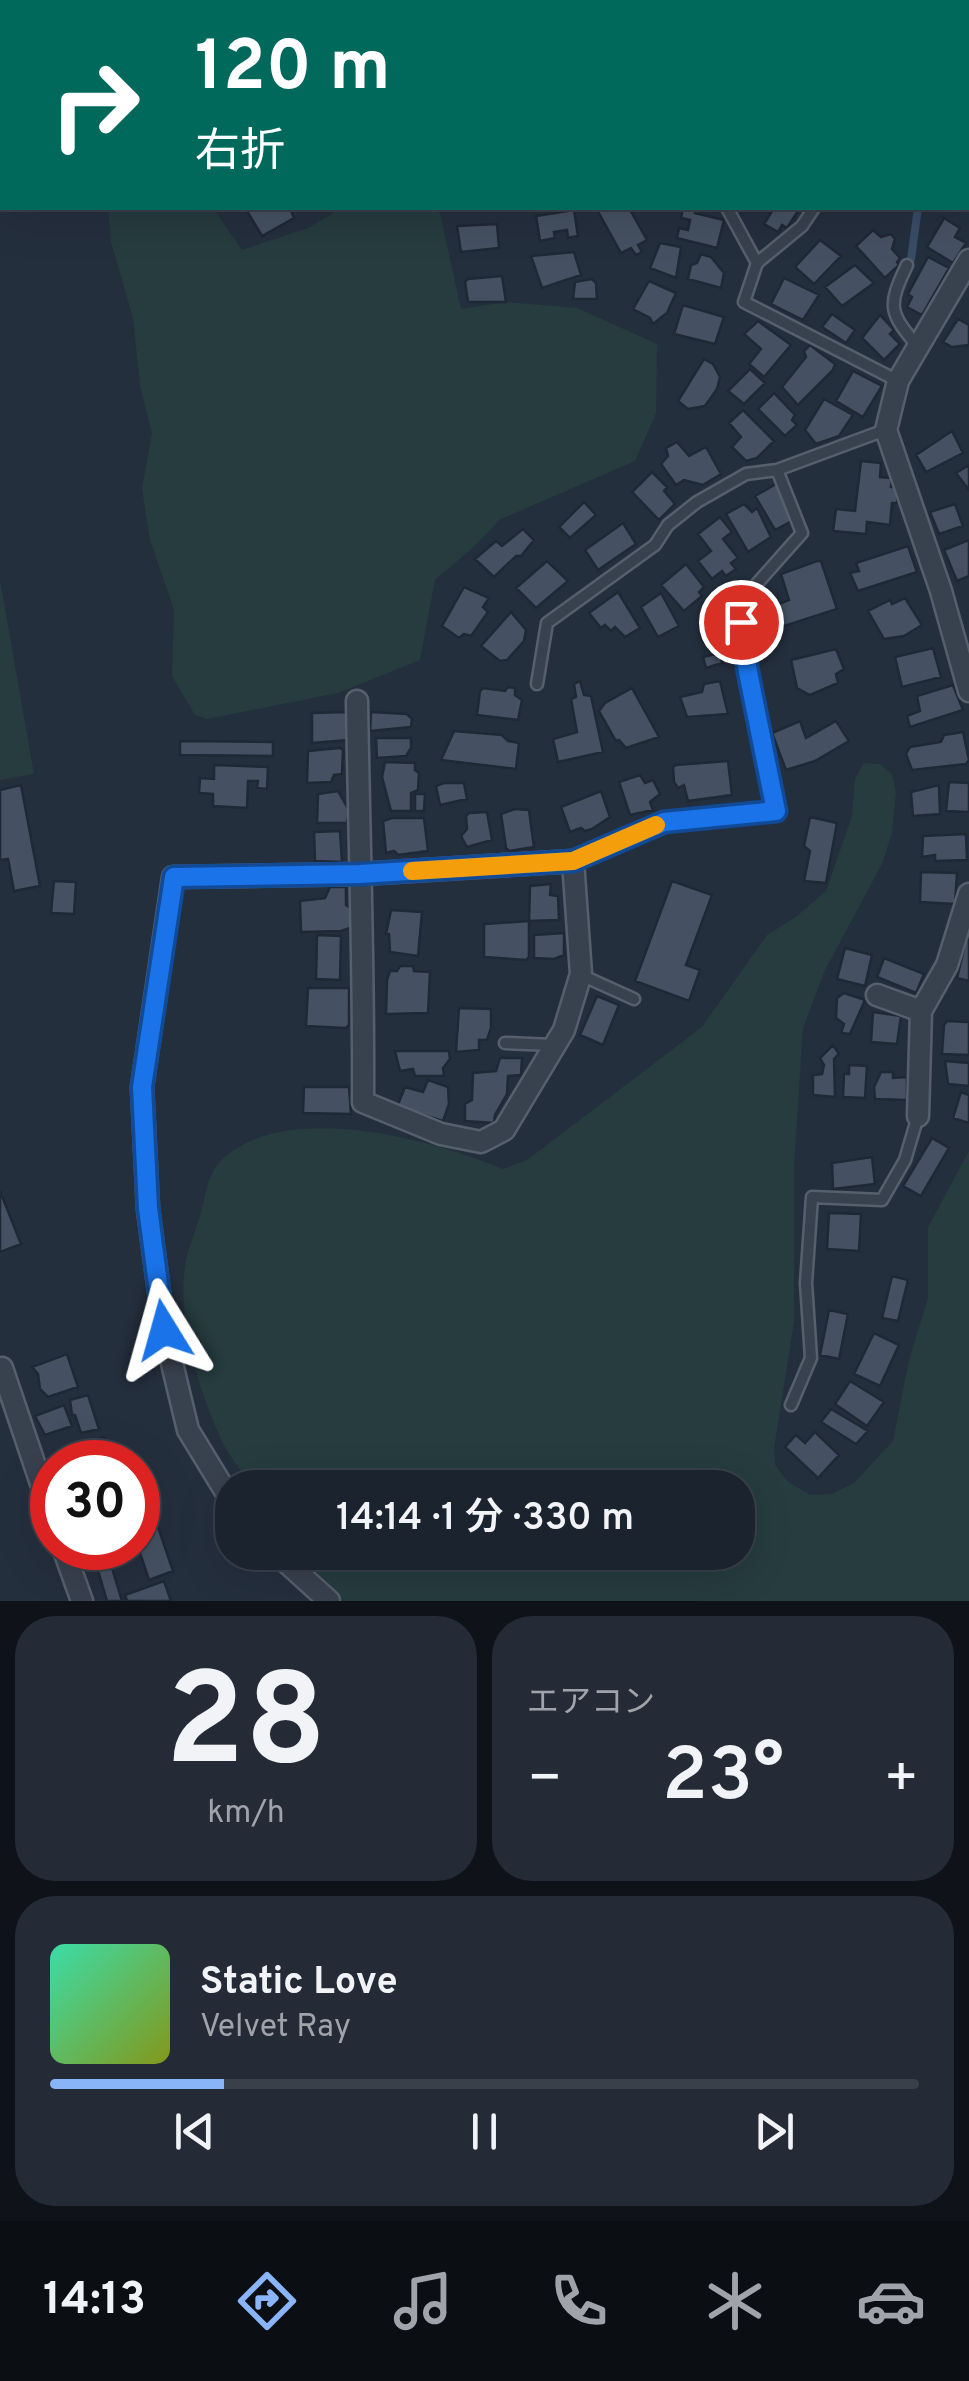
<!DOCTYPE html>
<html lang="ja">
<head>
<meta charset="utf-8">
<style>
	body { margin:0; font-family:Overpass,"Noto Sans JP",sans-serif; background:#242b36; color:#f1f3f6; height:100vh; display:flex; flex-direction:column; font-size:38px; white-space:nowrap }
	* { box-sizing:border-box; margin:0 }
	p { font-size:32px; color:#a0a4aa }
	.icon { flex:none; width:55px; height:55px; fill:none; stroke:currentColor; stroke-width:2; stroke-linecap:round; stroke-linejoin:round }
	.map { position:relative; height:1601px; overflow:hidden }
	.drawer { display:flex; flex-direction:column; gap:15px; padding:15px; background:#0f1319; flex:1 }
	.drawer>* { flex:none }
	.hud { position:absolute; left:0px; top:0px; width:970px; height:210px; box-shadow:0 10px 40px #0002,0 0 0 2px #39404a; background:#00695c; color:#fff; overflow:hidden }
	.speed { position:absolute; left:30px; top:1440px; display:flex; gap:20px; font-size:50px; font-weight:700; text-align:center }
	.speed>* { display:grid; place-content:center; width:130px; height:130px; border-radius:50%; background:#1b232e; box-shadow:0 10px 40px #0002,0 0 0 2px #39404a; line-height:1 }
	.speed .limit { border:15px solid #d22; background:#fff; color:#111 }
	.pin { position:absolute; display:grid; place-items:center; width:85px; height:85px; color:#fff; margin:-42px; border:5px solid #fff; border-radius:50%; box-shadow:0 2px 10px #0007 }
	.me { position:absolute; width:110px; margin:-55px; rotate:352deg; stroke-linejoin:round; filter:drop-shadow(0 0 8px #0008) }
	.turn { display:flex; align-items:center; gap:35px; height:210px; padding:0 30px; font-size:45px }
	.turn .icon { width:130px; height:130px; stroke-width:2.5 }
	.turn b { display:block; font-size:70px; line-height:85px }
	.big { font-size:75px; font-weight:600; line-height:1.1 }
	.drawer .widget { flex:1; display:flex; flex-direction:column; justify-content:center; gap:15px; min-width:0; padding:0 35px; border-radius:40px; background:#242b36 }
	.drawer .dial { align-items:center; gap:0 }
	.dial b { font-size:130px; line-height:1 }
	.song { display:flex; align-items:center; gap:30px }
	.cover { width:120px; height:120px; border-radius:15px; background:linear-gradient(135deg,hsl(160 70% 55%),hsl(70 70% 35%)) }
	.played { height:10px; border-radius:5px; background:linear-gradient(90deg,#8ab4f8 20%,#39404a 20%) }
	.keys { display:flex; justify-content:space-around; direction:ltr }
	.heat { display:flex; justify-content:space-between; align-items:center; font-size:55px; direction:ltr }
	.drawer .tiles { flex:1; display:grid; gap:15px; grid-template-columns:1fr 1fr }
	.widget:last-child { grid-column:span 2 }
	.trip { position:absolute; left:215px; top:1470px; width:540px; height:100px; border-radius:40px; background:#1b232e; box-shadow:0 10px 40px #0002,0 0 0 2px #39404a; font-weight:600; line-height:100px; text-align:center }
	.tabs { display:flex; height:160px; justify-content:space-around; align-items:center; background:#0b0e12; color:#a0a4aa }
	.tabs .icon { width:70px; height:70px }
	.tabs .active { color:#8ab4f8 }
	.tabs b { font-size:45px; color:#f1f3f6 }
	.map>svg:first-child { display:block }
</style>
</head>
<body>
<div class="map">
<svg width="969" height="1601" viewBox="0 0 969 1601">
	<rect width="100%" height="100%" fill="#242f3e"/>
	<!-- green -->
	<path fill="#263c3f" d="M 726,0 L 969,0 L 969,54 L 968,2 L 721,2 Z
		M 108,208 L 213,208 L 242,250 L 308,228 L 342,208 L 422,208 L 440,213 L 461,309 L 506,302 L 577,308 L 657,344 L 656,413 L 635,461 L 499,520 L 478,543 L 435,580 L 420,660 L 338,693 L 207,719 L 195,715 L 172,676 L 174,610 L 150,540 L 142,488 L 152,433 L 140,385 L 133,318 L 111,242 Z
		M 0,580 L 34,774 L 0,780 Z
		M 864,763 L 880,764 L 892,774 L 896,792 L 892,833 L 882,864 L 825,970 L 803,1028 L 794,1166 L 794,1322 L 774,1449 L 775,1465 L 787,1481 L 810,1495 L 832,1494 L 854,1483 L 893,1441 L 909,1360 L 928,1298 L 928,1227 L 969,1151 L 969,1601 L 344,1601 L 299,1553 L 738,1552 L 738,1488 L 253,1487 C 243,1473 231,1459 223,1443 C 200,1395 177,1321 185,1267 C 187,1250 195,1232 200,1216 C 207,1192 206,1173 226,1156 C 291,1101 434,1140 503,1169 L 527,1160 L 702,1027 L 767,935 L 797,916 L 826,891 L 852,816 L 855,779 Z"/>
	<g fill="none" stroke-linecap="round" stroke-linejoin="round">
		<!-- stream -->
		<path stroke="#394c67" stroke-width="8" d="M 968,148 L 969,147
			M 911,259 L 918,208"/>
	</g>
	<!-- building -->
	<path fill="#455162" stroke="#1f2835" stroke-width="2.5" d="M 253,208 L 290,208 L 294,218 L 262,236 L 247,211 Z
		M 596,208 L 629,208 L 647,240 L 638,245 L 642,252 L 636,255 L 631,248 L 621,253 Z
		M 683,208 L 696,208 L 695,213 L 724,220 L 717,248 L 677,238 L 679,228 L 688,230 L 690,220 L 681,218 Z
		M 774,208 L 800,208 L 787,228 L 782,225 L 778,232 L 764,224 Z
		M 574,210 L 578,236 L 568,238 L 567,230 L 554,232 L 555,238 L 540,241 L 536,216 Z
		M 944,218 L 960,228 L 955,237 L 966,243 L 953,263 L 927,247 Z
		M 497,224 L 499,248 L 461,252 L 457,226 Z
		M 873,230 L 881,237 L 891,234 L 895,239 L 892,249 L 900,258 L 897,262 L 899,265 L 885,278 L 856,246 Z
		M 820,240 L 841,256 L 814,284 L 795,267 Z
		M 660,243 L 681,247 L 676,278 L 650,268 Z
		M 574,252 L 581,275 L 542,288 L 531,256 Z
		M 701,254 L 711,257 L 724,273 L 721,288 L 688,279 L 691,265 L 697,263 Z
		M 928,257 L 949,268 L 922,315 L 907,307 L 912,297 L 908,294 Z
		M 855,265 L 874,283 L 842,306 L 825,287 Z
		M 502,276 L 506,302 L 468,302 L 465,282 L 468,279 Z
		M 784,278 L 819,295 L 803,320 L 771,304 Z
		M 592,279 L 596,283 L 597,299 L 573,299 L 575,282 Z
		M 649,281 L 676,293 L 667,313 L 653,324 L 650,318 L 633,309 Z
		M 683,305 L 724,317 L 715,344 L 674,334 Z
		M 832,314 L 855,330 L 846,343 L 822,327 Z
		M 880,315 L 894,330 L 890,334 L 900,344 L 884,360 L 862,338 Z
		M 958,319 L 969,325 L 969,345 L 952,347 L 943,342 Z
		M 758,321 L 791,345 L 764,377 L 749,364 L 761,349 L 744,334 Z
		M 810,345 L 835,364 L 833,370 L 798,405 L 782,387 L 806,357 L 804,351 Z
		M 704,359 L 713,364 L 720,377 L 717,389 L 705,406 L 688,409 L 678,401 Z
		M 750,369 L 765,383 L 744,404 L 728,391 Z
		M 853,371 L 882,386 L 863,417 L 836,401 Z
		M 774,393 L 795,415 L 792,420 L 797,425 L 785,436 L 758,409 Z
		M 824,399 L 853,415 L 839,436 L 816,444 L 805,430 Z
		M 743,410 L 774,441 L 757,458 L 746,461 L 732,447 L 741,437 L 729,423 Z
		M 952,431 L 963,453 L 926,472 L 916,455 Z
		M 677,442 L 689,456 L 706,447 L 721,474 L 703,485 L 684,480 L 676,485 L 661,464 L 668,456 L 666,448 Z
		M 861,461 L 881,463 L 880,477 L 892,478 L 891,487 L 899,488 L 897,503 L 892,503 L 890,525 L 867,522 L 866,534 L 833,531 L 836,509 L 855,511 Z
		M 969,465 L 969,490 L 956,473 Z
		M 652,472 L 667,487 L 664,491 L 675,504 L 659,520 L 632,492 Z
		M 776,484 L 793,516 L 790,522 L 775,530 L 755,496 Z
		M 584,502 L 596,515 L 570,538 L 559,527 Z
		M 744,504 L 752,512 L 757,508 L 771,537 L 748,552 L 726,514 Z
		M 955,504 L 963,526 L 939,534 L 930,512 Z
		M 720,517 L 732,532 L 723,539 L 738,558 L 731,563 L 736,569 L 726,576 L 722,571 L 712,579 L 698,561 L 711,551 L 698,534 Z
		M 623,523 L 636,544 L 598,570 L 585,550 Z
		M 523,529 L 534,540 L 521,556 L 516,556 L 494,577 L 475,559 L 496,541 L 502,546 Z
		M 969,540 L 969,576 L 957,581 L 944,550 Z
		M 908,546 L 917,572 L 858,591 L 850,573 L 859,571 L 856,563 Z
		M 547,561 L 568,581 L 536,608 L 516,588 Z
		M 817,561 L 821,561 L 837,609 L 772,630 L 766,609 L 789,600 L 781,574 Z
		M 686,564 L 704,587 L 699,592 L 702,596 L 684,611 L 661,585 Z
		M 464,587 L 489,598 L 483,607 L 488,612 L 471,636 L 464,634 L 459,638 L 442,626 Z
		M 618,592 L 640,628 L 625,637 L 615,627 L 611,631 L 605,625 L 601,628 L 589,613 Z
		M 661,593 L 679,626 L 658,637 L 641,607 Z
		M 905,598 L 922,625 L 904,636 L 884,639 L 868,611 L 890,600 L 892,604 Z
		M 511,612 L 526,630 L 524,641 L 507,660 L 500,661 L 481,646 Z
		M 933,648 L 941,677 L 902,687 L 895,657 Z
		M 836,649 L 844,669 L 836,674 L 838,683 L 810,695 L 797,688 L 791,660 Z
		M 720,653 L 722,663 L 706,668 L 703,657 Z
		M 580,681 L 584,695 L 591,696 L 603,752 L 558,762 L 553,739 L 577,732 L 571,699 L 576,697 L 574,684 Z
		M 720,681 L 728,714 L 687,717 L 680,697 L 702,692 L 704,684 Z
		M 953,685 L 963,710 L 910,727 L 907,716 L 920,711 L 917,696 Z
		M 508,687 L 515,688 L 515,695 L 522,700 L 518,720 L 477,715 L 480,691 L 483,688 L 505,691 Z
		M 632,688 L 659,737 L 626,748 L 619,740 L 616,741 L 599,711 L 605,703 Z
		M 346,712 L 348,740 L 312,743 L 312,713 Z
		M 371,712 L 407,714 L 412,719 L 411,727 L 370,731 Z
		M 800,721 L 806,738 L 836,721 L 849,741 L 815,761 L 786,770 L 772,733 Z
		M 454,731 L 502,735 L 508,741 L 519,743 L 516,769 L 441,760 Z
		M 963,732 L 969,760 L 966,764 L 912,770 L 906,754 L 910,747 L 941,742 L 944,735 Z
		M 376,738 L 411,738 L 411,748 L 406,756 L 377,758 Z
		M 180,741 L 273,742 L 273,756 L 180,755 Z
		M 340,748 L 343,750 L 342,774 L 334,775 L 331,782 L 307,783 L 308,751 Z
		M 728,761 L 732,795 L 688,801 L 684,785 L 678,788 L 674,782 L 673,767 L 676,765 Z
		M 385,762 L 415,763 L 415,770 L 419,773 L 418,790 L 411,793 L 411,811 L 391,811 L 382,777 Z
		M 214,765 L 268,767 L 267,789 L 257,788 L 258,781 L 248,781 L 247,808 L 213,806 L 213,794 L 199,793 L 200,778 L 214,779 Z
		M 640,775 L 645,783 L 653,780 L 660,794 L 650,802 L 653,810 L 630,815 L 619,782 Z
		M 949,782 L 969,783 L 969,812 L 946,811 Z
		M 444,783 L 464,783 L 467,799 L 440,805 L 436,786 Z
		M 21,785 L 40,886 L 14,891 L 8,859 L 0,860 L 0,790 Z
		M 939,785 L 940,814 L 913,816 L 911,792 Z
		M 338,791 L 349,810 L 347,823 L 317,823 L 318,794 Z
		M 601,791 L 610,817 L 592,829 L 585,831 L 581,828 L 570,832 L 561,807 Z
		M 415,794 L 425,794 L 424,811 L 415,811 Z
		M 515,809 L 529,810 L 534,847 L 509,851 L 506,848 L 501,814 Z
		M 487,812 L 492,840 L 467,847 L 461,836 L 467,829 L 466,816 L 469,813 Z
		M 810,817 L 837,823 L 826,883 L 804,881 L 810,851 L 804,846 Z
		M 392,818 L 424,818 L 428,851 L 398,855 L 394,851 L 386,853 L 383,821 Z
		M 340,831 L 342,862 L 315,861 L 314,832 Z
		M 966,834 L 967,860 L 935,861 L 935,855 L 922,857 L 923,836 Z
		M 921,872 L 957,873 L 955,904 L 920,902 Z
		M 54,881 L 76,882 L 74,914 L 51,913 Z
		M 672,881 L 712,895 L 686,965 L 700,970 L 689,1001 L 635,981 Z
		M 551,884 L 550,895 L 558,896 L 559,920 L 529,921 L 530,886 Z
		M 330,887 L 346,887 L 346,905 L 351,908 L 353,927 L 341,931 L 301,932 L 300,901 L 325,898 Z
		M 391,910 L 422,912 L 418,956 L 390,952 L 389,934 L 386,934 Z
		M 529,921 L 529,957 L 526,960 L 484,957 L 484,924 Z
		M 564,933 L 564,955 L 554,959 L 534,958 L 534,935 Z
		M 317,935 L 341,936 L 340,980 L 316,979 Z
		M 966,940 L 969,940 L 969,981 L 957,978 Z
		M 845,948 L 872,955 L 865,986 L 837,979 Z
		M 884,958 L 924,974 L 916,993 L 877,977 Z
		M 400,966 L 413,966 L 414,971 L 430,972 L 428,1013 L 386,1014 L 387,980 L 390,971 L 397,971 Z
		M 308,988 L 349,988 L 349,1025 L 346,1028 L 306,1026 Z
		M 844,993 L 865,1000 L 850,1034 L 841,1033 L 844,1024 L 836,1018 L 837,998 Z
		M 597,996 L 619,1005 L 603,1045 L 580,1035 Z
		M 459,1008 L 491,1009 L 491,1028 L 487,1040 L 479,1040 L 479,1050 L 456,1052 Z
		M 873,1012 L 901,1016 L 897,1044 L 871,1042 Z
		M 947,1021 L 969,1022 L 969,1055 L 942,1054 L 944,1025 Z
		M 833,1045 L 839,1054 L 834,1059 L 835,1097 L 813,1095 L 813,1075 L 822,1074 L 824,1065 L 820,1058 Z
		M 395,1051 L 449,1051 L 450,1059 L 443,1068 L 444,1076 L 415,1076 L 413,1069 L 400,1071 Z
		M 500,1058 L 522,1058 L 521,1075 L 508,1076 L 507,1094 L 495,1115 L 494,1123 L 465,1121 L 465,1104 L 472,1100 L 473,1073 L 496,1071 Z
		M 945,1061 L 969,1063 L 969,1086 L 948,1084 Z
		M 849,1065 L 867,1066 L 865,1098 L 843,1097 L 844,1074 L 849,1074 Z
		M 881,1072 L 893,1072 L 893,1078 L 907,1077 L 907,1100 L 875,1099 L 874,1087 Z
		M 428,1080 L 448,1087 L 449,1104 L 443,1121 L 397,1107 L 405,1087 L 423,1092 Z
		M 304,1087 L 349,1087 L 351,1114 L 303,1113 Z
		M 961,1092 L 969,1095 L 969,1123 L 953,1118 Z
		M 932,1138 L 949,1148 L 921,1196 L 903,1186 Z
		M 872,1157 L 875,1184 L 833,1189 L 832,1163 Z
		M 0,1191 L 21,1244 L 0,1252 Z
		M 829,1213 L 861,1214 L 859,1251 L 827,1249 Z
		M 892,1276 L 908,1280 L 898,1321 L 882,1318 Z
		M 829,1310 L 848,1314 L 839,1359 L 820,1355 Z
		M 874,1333 L 899,1345 L 880,1386 L 854,1374 Z
		M 67,1354 L 78,1387 L 48,1397 L 40,1389 L 38,1374 L 32,1367 Z
		M 850,1381 L 884,1402 L 867,1426 L 835,1404 Z
		M 88,1395 L 99,1429 L 81,1433 L 75,1415 L 72,1415 L 70,1400 Z
		M 64,1405 L 72,1426 L 45,1435 L 35,1416 Z
		M 831,1409 L 868,1431 L 856,1444 L 821,1422 Z
		M 815,1432 L 839,1455 L 818,1478 L 785,1447 L 796,1435 L 805,1443 Z
		M 104,1437 L 112,1462 L 71,1462 L 66,1451 L 69,1448 Z
		M 142,1506 L 148,1522 L 156,1521 L 173,1571 L 149,1580 L 138,1547 L 138,1508 Z
		M 96,1548 L 123,1548 L 124,1552 L 110,1561 L 122,1601 L 107,1601 L 93,1554 Z
		M 164,1581 L 171,1601 L 127,1601 L 125,1595 Z"/>
	<g fill="none" stroke-linecap="round" stroke-linejoin="round">
		<!-- lane casing -->
		<g stroke="#565f6c" stroke-width="15">
			<path id="lane" d="M 582,0 L 586,2
				M 727,208 L 757,263 L 744,302 L 898,381
				M 757,263 L 802,226 L 814,208
				M 907,265 C 887,307 889,312 918,347
				M 745,597 L 802,533 L 777,470
				M 537,684 L 547,623 L 655,545 L 668,525 L 697,502 L 746,474 L 777,470 L 885,430
				M 573,861 L 663,822 L 776,811 L 741,622
				M 581,975 L 634,999
				M 505,1043 L 553,1045
				M 791,1405 L 811,1358 L 806,1283 L 812,1197 L 882,1200 L 905,1160 L 918,1116"/>
		</g>
		<!-- street casing -->
		<g stroke="#565f6c" stroke-width="25">
			<path id="street" d="M 969,260 L 898,381 L 886,430 L 941,591 L 969,691
				M 877,995 L 921,1011
				M 918,1116 L 921,1011 L 947,965 L 969,894
				M 2,1368 L 52,1516
				M 232,1502 L 188,1430 L 164,1330 L 148,1209 L 142,1087 L 173,877 L 361,874 L 573,861 L 581,974 L 564,1030 L 504,1130 L 481,1142 L 441,1134 L 363,1102 C 364,968 359,835 357,701
				M 63,1548 L 82,1601
				M 275,1552 L 329,1601"/>
		</g>
		<!-- lane -->
		<use href="#lane" stroke="#38414e" stroke-width="10"/>
		<!-- street -->
		<use href="#street" stroke="#38414e" stroke-width="20"/>
	</g>
	<g fill="none" stroke-linecap="round" stroke-linejoin="round">
		<!-- route casing -->
		<g stroke="#114b97" stroke-width="25">
			<path id="route" d="M 164,1330 L 148,1208 L 142,1087 L 174,877 L 360,874 L 573,861 L 664,822 L 776,811 L 748,672 L 741,622"/>
		</g>
		<!-- route -->
		<use href="#route" stroke="#1a73e8" stroke-width="18"/>
		<!-- slow -->
		<path stroke="#f59e0b" stroke-width="18" d="M 412,871 L 573,861 L 656,825"/>
	</g>
</svg>
<div class="speed"><div class="limit">30</div></div>
<div class="pin" style="left:741px;top:622px;background:#d93025"><svg class="icon" aria-label="arrive" viewBox="0 0 24 24"><path d="M6 21V4h12l-3 4 3 4H6"/></svg></div>
<svg class="me" style="left:164px;top:1330px" viewBox="-20 -20 40 40"><path d="M0-17L14 15 0 8-14 15z" fill="#1a73e8" stroke="#fff" stroke-width="4"/></svg>
<div class="trip">14:14 · 1 分 · 330 m</div>
<div class="hud">
<div class="turn"><svg class="icon" aria-label="right" viewBox="0 0 24 24"><path d="M7 20v-9h11M14 6l5 5-5 5"/></svg><div><b>120 m</b>右折</div></div>
</div>
</div>
<section class="drawer">
<div class="tiles">
<div class="widget dial"><b>28</b><p>km/h</p></div>
<div class="widget"><p>エアコン</p>
<div class="heat"><a>−</a><b class="big">23°</b><a>+</a></div>
</div>
<div class="widget">
<div class="song"><i class="cover"></i><div><b>Static Love</b><p>Velvet Ray</p></div></div>
<div class="played"></div>
<div class="keys"><svg class="icon" aria-label="previous" viewBox="0 0 24 24"><path d="M18 5L8 12l10 7zM5 5v14"/></svg><svg class="icon" aria-label="pause" viewBox="0 0 24 24"><path d="M8 5v14M16 5v14"/></svg><svg class="icon" aria-label="next" viewBox="0 0 24 24"><path d="M6 5l10 7-10 7zM19 5v14"/></svg></div>
</div>
</div>
</section>
<nav class="tabs">
<b>14:13</b>
<svg class="icon active" aria-label="directions" viewBox="0 0 24 24"><path d="M12 3l9 9-9 9-9-9zM9 14v-3h6M13 9l2 2-2 2"/></svg>
<svg class="icon" aria-label="music" viewBox="0 0 24 24"><path d="M9 18V5l10-2v13"/><circle cx="6" cy="18" r="3"/><circle cx="16" cy="16" r="3"/></svg>
<svg class="icon" aria-label="phone" viewBox="0 0 24 24"><path d="M5 4h4l2 5-3 2q2 4 5 5l2-3 5 2v4C11 20 4 13 5 4z"/></svg>
<svg class="icon" aria-label="climate" viewBox="0 0 24 24"><path d="M12 3v18M4 7l16 10M4 17L20 7"/></svg>
<svg class="icon" aria-label="car" viewBox="0 0 24 24"><path d="M5 17H2v-5l4-1 3-4h7l3 4 3 1v5h-3M9 17h6M6 11h13"/><circle cx="7" cy="17" r="2"/><circle cx="17" cy="17" r="2"/></svg>
</nav>
</body>
</html>
